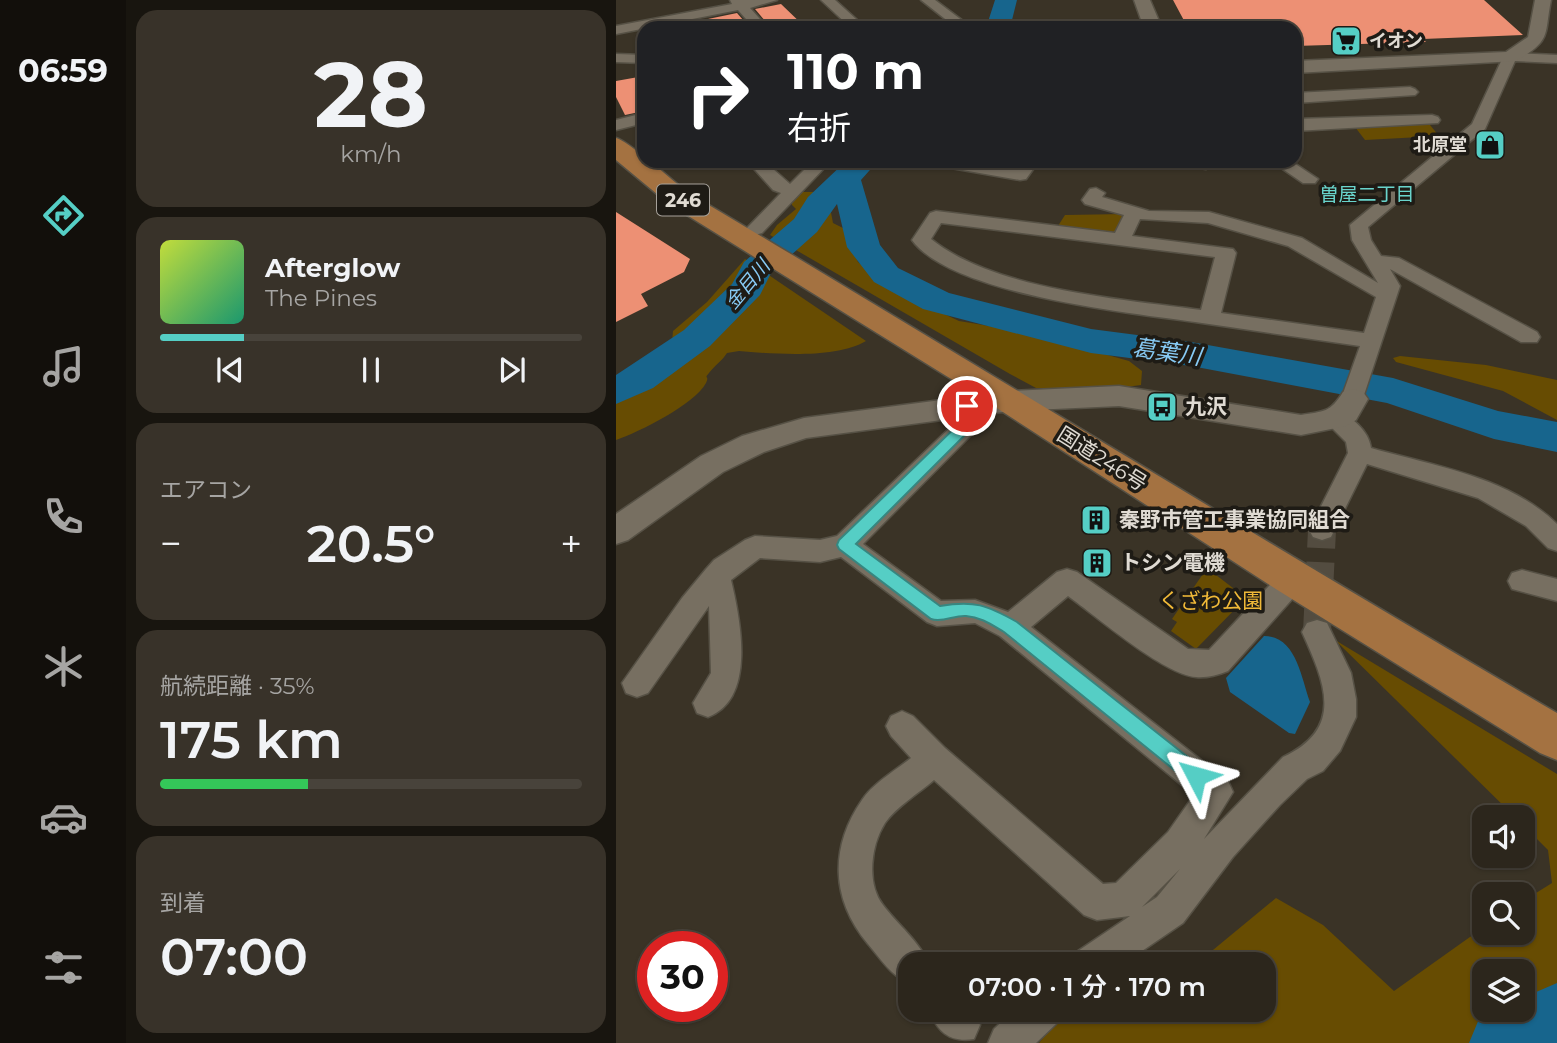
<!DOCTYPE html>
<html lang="ja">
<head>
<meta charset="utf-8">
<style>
	body { margin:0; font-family:Montserrat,"Noto Sans JP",sans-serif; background:#383229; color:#f1f3f6; height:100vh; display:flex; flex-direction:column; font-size:26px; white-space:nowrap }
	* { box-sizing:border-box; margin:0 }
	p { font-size:23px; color:#a6a5a3 }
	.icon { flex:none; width:38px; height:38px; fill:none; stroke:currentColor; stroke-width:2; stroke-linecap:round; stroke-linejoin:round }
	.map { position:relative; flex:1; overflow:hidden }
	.side { display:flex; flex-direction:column; gap:10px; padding:10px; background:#18150f; width:490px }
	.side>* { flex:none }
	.hud { position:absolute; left:21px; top:21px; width:665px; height:147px; border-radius:21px; box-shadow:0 2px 5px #0004,0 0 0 2px #48433b; background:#202124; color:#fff; overflow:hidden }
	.controls { position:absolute; left:856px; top:805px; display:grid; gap:14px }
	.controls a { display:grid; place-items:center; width:63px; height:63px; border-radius:14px; background:#2c261c; box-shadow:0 2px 5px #0004,0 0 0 2px #48433b; font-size:35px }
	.speed { position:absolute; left:21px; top:931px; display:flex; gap:14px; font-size:35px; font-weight:700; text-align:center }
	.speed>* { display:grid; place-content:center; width:91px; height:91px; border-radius:50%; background:#2c261c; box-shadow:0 2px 5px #0004,0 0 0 2px #48433b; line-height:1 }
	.speed .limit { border:10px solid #d22; background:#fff; color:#111 }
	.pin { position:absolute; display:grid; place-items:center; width:60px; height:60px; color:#fff; margin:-30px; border:4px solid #fff; border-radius:50%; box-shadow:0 2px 7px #0007 }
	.me { position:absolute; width:77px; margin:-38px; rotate:309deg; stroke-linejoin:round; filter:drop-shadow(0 0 5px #0008) }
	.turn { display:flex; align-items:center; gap:24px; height:147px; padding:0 35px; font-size:32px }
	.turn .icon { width:91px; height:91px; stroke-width:2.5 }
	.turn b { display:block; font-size:49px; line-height:60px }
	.big { font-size:52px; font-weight:600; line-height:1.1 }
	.side .card { flex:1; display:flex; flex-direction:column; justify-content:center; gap:10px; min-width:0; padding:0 24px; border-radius:21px; background:#383229 }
	.side .dial { align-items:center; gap:0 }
	.dial b { font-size:91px; line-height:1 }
	.song { display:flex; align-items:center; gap:21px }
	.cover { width:84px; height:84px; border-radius:10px; background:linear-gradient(135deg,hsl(70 70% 55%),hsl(160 70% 35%)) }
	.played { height:7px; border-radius:4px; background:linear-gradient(90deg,#55cec5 20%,#48433b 20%) }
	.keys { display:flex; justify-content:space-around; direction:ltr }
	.heat { display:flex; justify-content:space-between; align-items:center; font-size:38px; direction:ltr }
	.charge { height:10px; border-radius:5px; background:linear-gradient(90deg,#34c759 35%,#48433b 0) }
	.trip { position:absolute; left:282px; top:952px; width:378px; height:70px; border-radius:21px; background:#2c261c; box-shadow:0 2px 5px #0004,0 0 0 2px #48433b; font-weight:600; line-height:70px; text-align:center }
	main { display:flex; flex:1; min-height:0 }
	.dock { display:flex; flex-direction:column; width:126px; justify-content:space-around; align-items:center; background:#120f0b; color:#a6a5a3 }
	.dock .icon { width:49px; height:49px }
	.dock .selected { color:#55cec5 }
	.dock b { font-size:32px; color:#f1f3f6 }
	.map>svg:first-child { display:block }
</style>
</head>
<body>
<main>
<nav class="dock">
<b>06:59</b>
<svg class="icon selected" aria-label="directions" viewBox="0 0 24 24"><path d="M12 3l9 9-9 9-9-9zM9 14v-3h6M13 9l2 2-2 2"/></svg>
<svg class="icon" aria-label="music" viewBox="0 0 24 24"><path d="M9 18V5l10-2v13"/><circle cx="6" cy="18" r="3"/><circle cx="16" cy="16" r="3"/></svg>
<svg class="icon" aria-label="phone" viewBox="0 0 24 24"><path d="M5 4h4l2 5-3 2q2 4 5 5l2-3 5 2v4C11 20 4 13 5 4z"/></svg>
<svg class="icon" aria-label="climate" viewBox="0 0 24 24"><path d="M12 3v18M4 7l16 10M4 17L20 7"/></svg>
<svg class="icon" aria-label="car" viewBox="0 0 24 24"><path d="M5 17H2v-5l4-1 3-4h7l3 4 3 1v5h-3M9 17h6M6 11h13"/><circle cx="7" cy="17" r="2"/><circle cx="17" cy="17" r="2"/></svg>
<svg class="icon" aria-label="filters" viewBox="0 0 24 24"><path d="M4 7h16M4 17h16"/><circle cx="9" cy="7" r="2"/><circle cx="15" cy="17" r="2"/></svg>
</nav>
<section class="side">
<div class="card dial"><b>28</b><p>km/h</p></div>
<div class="card">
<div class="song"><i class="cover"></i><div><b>Afterglow</b><p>The Pines</p></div></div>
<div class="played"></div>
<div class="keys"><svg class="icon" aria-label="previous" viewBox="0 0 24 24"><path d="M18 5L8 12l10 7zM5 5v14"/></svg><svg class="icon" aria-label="pause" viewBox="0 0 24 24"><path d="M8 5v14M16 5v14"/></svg><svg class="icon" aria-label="next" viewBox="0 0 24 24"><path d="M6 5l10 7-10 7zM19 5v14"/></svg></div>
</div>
<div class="card"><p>エアコン</p>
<div class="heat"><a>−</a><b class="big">20.5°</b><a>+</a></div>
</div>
<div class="card"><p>航続距離 · 35%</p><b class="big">175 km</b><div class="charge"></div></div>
<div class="card"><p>到着</p><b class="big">07:00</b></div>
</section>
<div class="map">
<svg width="941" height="1043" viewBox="0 0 941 1043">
	<rect width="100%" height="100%" fill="#3a3326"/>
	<!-- green -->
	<path fill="#674c02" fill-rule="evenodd" d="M 807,123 L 814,125 L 823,136 L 749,140 L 739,127 Z
		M 186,192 L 203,192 L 212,197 L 217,223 L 227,228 L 242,262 L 267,282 L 301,301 L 343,321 L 410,332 L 513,361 L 526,371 L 525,385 L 503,388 L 420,388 L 394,374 L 154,235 L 161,225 L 180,209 L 176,205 L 176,197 Z
		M 509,214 L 502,233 L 495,236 L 440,229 L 449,215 Z
		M 129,259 L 250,341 C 220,359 158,354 123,351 L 111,353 C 106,361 99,365 93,373 C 87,380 94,374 90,383 C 78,405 23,432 0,440 L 0,379 L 28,364 L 36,353 L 56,342 L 57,331 L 91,302 Z
		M 784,356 L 870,365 L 941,380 L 941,420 L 887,391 L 780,362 L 777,358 Z
		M 591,568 L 630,598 L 580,649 L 555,631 L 561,622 L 556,619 Z
		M 719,640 L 941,774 L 941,1043 L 423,1043 L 450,1010 L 648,1010 L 648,964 L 580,964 L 660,898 L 707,925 L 778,991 L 868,927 L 868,933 L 906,933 L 907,901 L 936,883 L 932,850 L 907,825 L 906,817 L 899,817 ZM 868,971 L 906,971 L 906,1010 L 868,1010 Z"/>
	<!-- water -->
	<path fill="#17658d" d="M 648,636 C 680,636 685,677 694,702 L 679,734 L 673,733 L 614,692 L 610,678 Z"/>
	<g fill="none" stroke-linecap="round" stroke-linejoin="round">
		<!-- river -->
		<path fill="#17658d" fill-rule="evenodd" d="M 379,0 L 401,0 L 394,28 L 370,28 Z
			M 230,161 L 261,162 L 245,180 L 264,245 L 282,268 L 333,293 L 475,329 L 575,342 L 777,378 L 882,411 L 941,422 L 941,452 L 878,439 L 771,403 L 575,366 L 475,353 L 307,309 L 258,282 L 231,247 L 221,204 L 201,232 L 155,273 L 144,295 L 94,346 L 37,388 L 0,404 L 0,375 L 68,330 L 116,284 L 128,262 L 178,219 L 192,197 Z
			M 941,983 L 941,1043 L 853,1043 L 863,1019 L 882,1010 L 906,1010 L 906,998 Z"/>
	</g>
	<!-- building -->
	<path fill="#ed9074" d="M 557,0 L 868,0 L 907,35 L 807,39 L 810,42 L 679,46 L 679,28 L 572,28 Z
		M 165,4 L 190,28 L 155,28 L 139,9 Z
		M 121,13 L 134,28 L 93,28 L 92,19 Z
		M 28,76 L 28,111 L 9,115 L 0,97 L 0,81 Z
		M 0,212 L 74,259 L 68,272 L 25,294 L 32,306 L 0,322 Z"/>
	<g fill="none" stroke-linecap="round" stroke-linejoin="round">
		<!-- minor-tunnel -->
		<path stroke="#534c40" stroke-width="28" stroke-dasharray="28 14" stroke-linecap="butt" d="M 701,632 L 706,530"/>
		<!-- minor casing -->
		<g stroke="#565145" stroke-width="3">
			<path id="minor" d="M 114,0 L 161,0 L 134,8 L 152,28 L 138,28 L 122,10 L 0,34 L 0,26 L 116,4 Z
				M 205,0 L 219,0 L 250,28 L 235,28 Z
				M 305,0 L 319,0 L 347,21 L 342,28 L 328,28 L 333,22 Z
				M 894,53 L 941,55 L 941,63 L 899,61 L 869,129 L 752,227 L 755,240 L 765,256 L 783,258 L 921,332 L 924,337 L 921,342 L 905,342 L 774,269 L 784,286 L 745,404 L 737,407 L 729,404 L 725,399 L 744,346 C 689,338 634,330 579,322 C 513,313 335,294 296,240 L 314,213 L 320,211 L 499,233 L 508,215 L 469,204 L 466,200 L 474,189 L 480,188 L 489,193 L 486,197 L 533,211 L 593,212 L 686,238 L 762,283 L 736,240 L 734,225 L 856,124 L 887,57 ZM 524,219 L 592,223 L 672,246 L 760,297 L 748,333 L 605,313 L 620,253 L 617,249 L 516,236 ZM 325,223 L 599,257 L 585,310 C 505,299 378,290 315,239 Z
				M 0,54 L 28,55 L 28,63 L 0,62 Z
				M 794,87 L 799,89 L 802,92 L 799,95 L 679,103 L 679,93 Z
				M 28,113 L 28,123 L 0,130 L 0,120 Z
				M 816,115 L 822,117 L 824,120 L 822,123 L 679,131 L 679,119 Z
				M 131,161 L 148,161 L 174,184 L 197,161 L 215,161 L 146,233 L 139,235 L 130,229 L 165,193 L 157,190 Z
				M 335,161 L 353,161 L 400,169 L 406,161 L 423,161 L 410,179 L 404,180 L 335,168 L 332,164 Z
				M 581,161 L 597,161 L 599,164 L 590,169 L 584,168 Z
				M 655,161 L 675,161 L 702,179 L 699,183 L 687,183 Z
				M 351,398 L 359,400 C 364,409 366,420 361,429 L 247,544 L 325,601 L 359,600 L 392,612 L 441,572 L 451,569 L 461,572 L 572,649 L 593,650 L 667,571 L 677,568 L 687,571 L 691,579 L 687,587 L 612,671 C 602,675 590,678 580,677 C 548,675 480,616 452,596 L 415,627 L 612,781 L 617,792 L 588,839 L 667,757 C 730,728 708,681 686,632 L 691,623 L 701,620 L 711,623 L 735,673 L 740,699 L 740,717 L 724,751 L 707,771 L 691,779 L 664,805 L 617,857 L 567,923 L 507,964 L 456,964 L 462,951 L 514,916 L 481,920 L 468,915 L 318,780 C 303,793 280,807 269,823 C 255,845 250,883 267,905 C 282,925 303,941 313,964 L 294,964 L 294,984 C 275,976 265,959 252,944 C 215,900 213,848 246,800 C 256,784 280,770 295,758 L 275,736 L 270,726 L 275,716 L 286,711 L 297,716 L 329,748 L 487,884 L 500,883 L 552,832 L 578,795 L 384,636 L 359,623 L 321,626 L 311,622 L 225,557 L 204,562 L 144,558 L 115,580 C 124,618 141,699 92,717 L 81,713 L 77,703 L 95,673 L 93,606 L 32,693 L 21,697 L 10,693 L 6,683 L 66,598 L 90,569 L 98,560 L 129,540 L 139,536 L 204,540 L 221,536 L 341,421 L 339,406 L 343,400 ZM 564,869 L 541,897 L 526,907 Z
				M 719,411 C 735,415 753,431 755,448 C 818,466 893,477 941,524 L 941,551 L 932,548 L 910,526 L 862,498 L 751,464 L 715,537 L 706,540 L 697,537 L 693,530 L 732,453 L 730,442 L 707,419 L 711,413 Z
				M 906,570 L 941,579 L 941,601 L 896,589 L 892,581 L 896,573 Z
				M 313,1010 L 357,1010 L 364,1025 L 358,1039 C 333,1043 321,1031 313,1010 Z
				M 398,1010 L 445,1010 L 440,1024 L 420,1043 L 372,1043 L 378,1029 Z"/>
		</g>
		<!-- tertiary casing -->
		<g stroke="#565145" stroke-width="3">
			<path id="tertiary" d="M 518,0 L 534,0 L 546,28 L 528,28 Z
				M 919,0 L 935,0 C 928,36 936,40 900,61 L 679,73 L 679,61 L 890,52 L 912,37 Z
				M 503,386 L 685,415 C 708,411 714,413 727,392 L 737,389 L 747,392 L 752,399 L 740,420 L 730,426 L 685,435 L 503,406 L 394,411 L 190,438 L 148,452 L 107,472 L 12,540 L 0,544 L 0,514 L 85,456 L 126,436 L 188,418 L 394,391 Z"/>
		</g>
		<!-- trunk casing -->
		<g stroke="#565145" stroke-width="3">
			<path id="trunk" d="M 0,138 C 11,140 57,181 71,192 C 362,365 649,543 941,713 L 941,760 L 924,753 L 663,591 L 353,390 L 53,204 L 0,160 Z"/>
		</g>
		<!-- minor -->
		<use href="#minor" fill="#776f61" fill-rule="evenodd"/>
		<!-- tertiary -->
		<use href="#tertiary" fill="#776f61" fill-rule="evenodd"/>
		<!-- trunk -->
		<use href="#trunk" fill="#a47241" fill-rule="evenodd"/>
	</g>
	<!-- route -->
	<path fill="#55cec5" stroke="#378680" stroke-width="2" d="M 351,401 L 358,406 L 358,426 L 240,544 L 324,606 C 358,600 371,605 401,622 L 587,769 L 590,776 L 587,782 L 580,785 L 573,782 L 388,632 C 376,625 365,617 350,616 C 338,615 327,623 315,619 L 223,549 L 221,545 L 223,540 L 346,421 L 344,406 Z"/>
	<!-- icons -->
	<defs>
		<g id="supermarket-square" transform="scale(1.575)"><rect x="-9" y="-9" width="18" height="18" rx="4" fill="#55cec5" stroke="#1e1b15"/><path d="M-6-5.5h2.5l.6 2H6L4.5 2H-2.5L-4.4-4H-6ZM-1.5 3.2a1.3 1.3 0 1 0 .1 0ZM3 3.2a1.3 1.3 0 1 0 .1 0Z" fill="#111"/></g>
		<g id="shop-square" transform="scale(1.575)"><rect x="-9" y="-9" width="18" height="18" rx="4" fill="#55cec5" stroke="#1e1b15"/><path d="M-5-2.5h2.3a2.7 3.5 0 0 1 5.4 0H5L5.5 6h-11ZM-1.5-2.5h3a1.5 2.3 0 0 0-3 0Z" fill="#111"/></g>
		<g id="bus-square" transform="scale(1.575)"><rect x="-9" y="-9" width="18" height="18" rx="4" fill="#55cec5" stroke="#1e1b15"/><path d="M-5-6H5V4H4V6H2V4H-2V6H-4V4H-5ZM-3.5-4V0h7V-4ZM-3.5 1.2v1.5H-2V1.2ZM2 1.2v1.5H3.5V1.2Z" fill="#111"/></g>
		<g id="building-square" transform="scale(1.575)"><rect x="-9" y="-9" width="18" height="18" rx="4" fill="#55cec5" stroke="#1e1b15"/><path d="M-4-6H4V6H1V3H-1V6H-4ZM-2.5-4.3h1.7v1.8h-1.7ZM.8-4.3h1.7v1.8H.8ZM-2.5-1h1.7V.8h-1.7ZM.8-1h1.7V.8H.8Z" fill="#111"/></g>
	</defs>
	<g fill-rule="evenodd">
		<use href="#supermarket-square" x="730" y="41"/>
		<use href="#shop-square" x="874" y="145"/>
		<use href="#bus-square" x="546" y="407"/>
		<use href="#building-square" x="480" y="520"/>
		<use href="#building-square" x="481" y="563"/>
	</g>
	<g text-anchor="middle" stroke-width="7" stroke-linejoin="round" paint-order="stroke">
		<!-- far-poi labels -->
		<g font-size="18" font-weight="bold" fill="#e0dbd3" stroke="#1e1b15" text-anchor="start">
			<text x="753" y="47">イオン</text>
			<text x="851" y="151" text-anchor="end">北原堂</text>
		</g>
		<!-- far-neighbourhood labels -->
		<g font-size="19" fill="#69d4cc" stroke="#1e1b15">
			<text x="751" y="201">曽屋二丁目</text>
		</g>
		<!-- shield labels -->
		<rect fill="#1e1b15" stroke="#a6a19a" stroke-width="2" x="41" y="184.5" width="52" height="31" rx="5"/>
		<g font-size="19" font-weight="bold" fill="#e0dbd3">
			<text x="67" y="207">246</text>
		</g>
		<!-- far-water labels -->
		<g font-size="19" font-style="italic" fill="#88cbf5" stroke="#1e1b15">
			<text transform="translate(131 284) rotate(-50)" y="7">金目川</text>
		</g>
		<!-- poi labels -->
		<g font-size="21" font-weight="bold" fill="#e0dbd3" stroke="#1e1b15" text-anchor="start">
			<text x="569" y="414">九沢</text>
			<text x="503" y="527">秦野市管工事業協同組合</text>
			<text x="504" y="570">トシン電機</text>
		</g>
		<!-- street labels -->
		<g font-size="21" fill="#e0dbd3" stroke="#1e1b15">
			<text transform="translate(486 459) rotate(32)" y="7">国道246号</text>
		</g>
		<!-- park labels -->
		<g font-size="21" fill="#f0b938" stroke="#1e1b15">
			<text x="595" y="608">くざわ公園</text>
		</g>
		<!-- water labels -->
		<g font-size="23" font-style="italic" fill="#88cbf5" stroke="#1e1b15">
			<text transform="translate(551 352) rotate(8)" y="8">葛葉川</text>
		</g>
	</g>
</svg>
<div class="controls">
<a><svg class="icon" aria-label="sound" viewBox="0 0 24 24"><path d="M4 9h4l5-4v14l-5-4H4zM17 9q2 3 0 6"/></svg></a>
<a><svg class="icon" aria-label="search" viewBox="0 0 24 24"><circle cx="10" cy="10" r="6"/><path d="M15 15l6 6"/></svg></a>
<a><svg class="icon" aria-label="layers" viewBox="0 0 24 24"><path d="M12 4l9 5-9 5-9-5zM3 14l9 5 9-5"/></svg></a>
</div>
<div class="speed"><div class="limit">30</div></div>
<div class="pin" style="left:351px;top:406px;background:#d93025"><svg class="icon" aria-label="arrive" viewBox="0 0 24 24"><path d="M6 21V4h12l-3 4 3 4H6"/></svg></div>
<svg class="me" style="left:580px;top:776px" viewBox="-20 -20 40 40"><path d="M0-17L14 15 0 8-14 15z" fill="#55cec5" stroke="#fff" stroke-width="4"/></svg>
<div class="trip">07:00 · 1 分 · 170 m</div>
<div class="hud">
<div class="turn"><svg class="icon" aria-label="right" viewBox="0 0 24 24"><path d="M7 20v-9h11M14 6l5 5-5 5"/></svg><div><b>110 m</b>右折</div></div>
</div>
</div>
</main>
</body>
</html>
